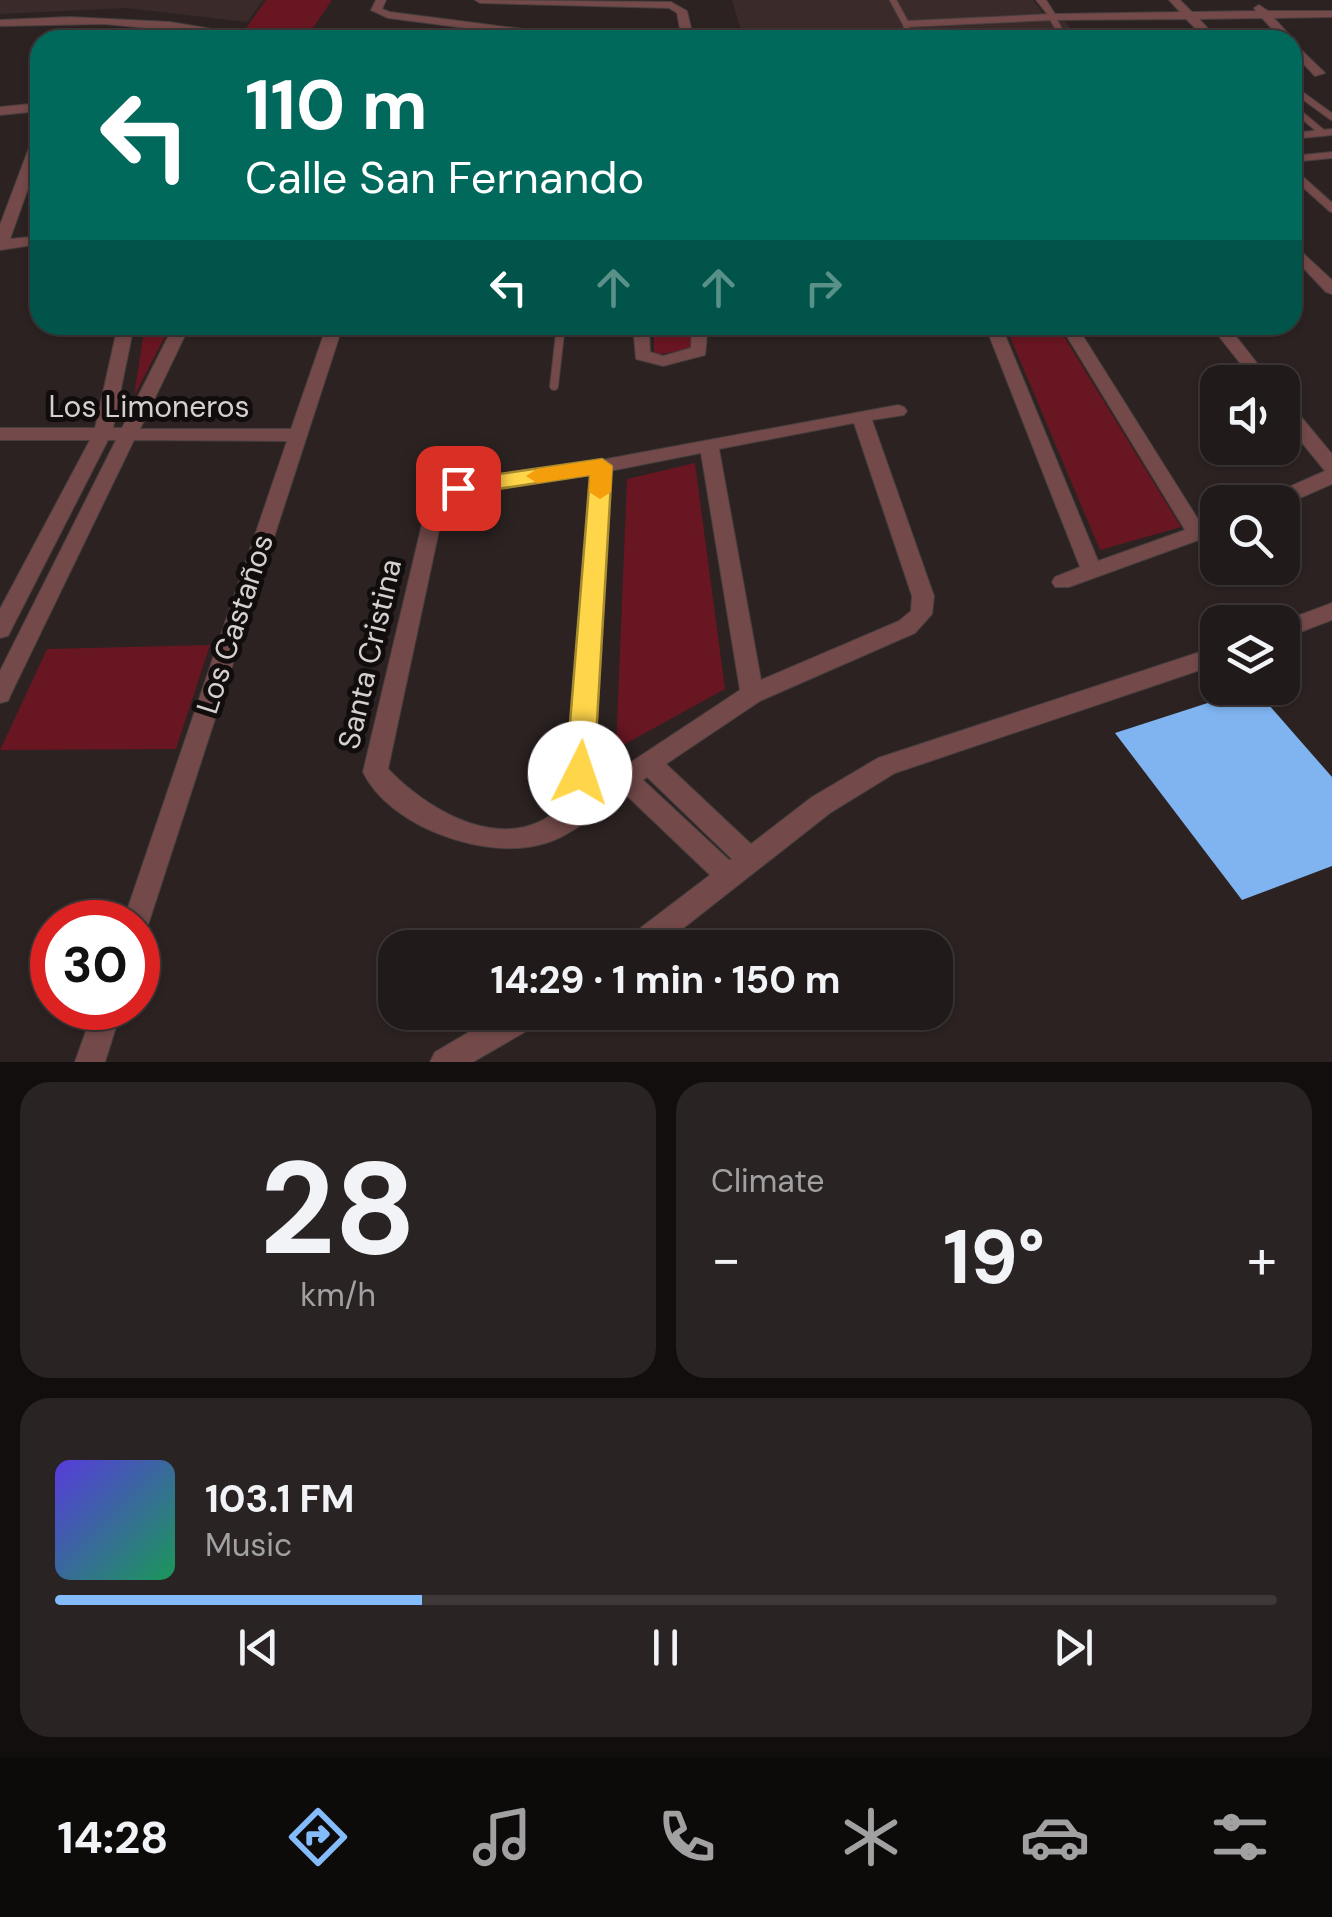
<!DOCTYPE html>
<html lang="en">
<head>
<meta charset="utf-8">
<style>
	body { margin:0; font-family:"DM Sans",sans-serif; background:#292323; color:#f1f3f6; height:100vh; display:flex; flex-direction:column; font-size:38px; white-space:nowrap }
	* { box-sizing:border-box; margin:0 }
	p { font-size:32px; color:#a2a1a2 }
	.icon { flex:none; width:55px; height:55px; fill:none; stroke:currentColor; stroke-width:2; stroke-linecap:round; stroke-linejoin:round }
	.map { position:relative; height:1062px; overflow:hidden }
	.side { display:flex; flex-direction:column; gap:20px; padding:20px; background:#120e0e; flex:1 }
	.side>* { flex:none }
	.guide { position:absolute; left:30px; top:30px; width:1272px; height:305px; border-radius:30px; box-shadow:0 2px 8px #0004,0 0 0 2px #3e3839; background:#00695c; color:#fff; overflow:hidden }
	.fabs { position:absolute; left:1200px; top:365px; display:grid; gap:20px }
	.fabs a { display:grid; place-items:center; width:100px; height:100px; border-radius:20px; background:#211a1a; box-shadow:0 2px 8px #0004,0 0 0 2px #3e3839; font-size:50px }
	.speed { position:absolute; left:30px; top:900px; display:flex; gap:20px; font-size:50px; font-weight:700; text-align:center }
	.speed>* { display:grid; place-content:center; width:130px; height:130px; border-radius:50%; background:#211a1a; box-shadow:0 2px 8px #0004,0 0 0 2px #3e3839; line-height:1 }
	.speed .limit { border:15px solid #d22; background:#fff; color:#111 }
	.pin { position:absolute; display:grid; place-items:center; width:85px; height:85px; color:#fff; margin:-42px; border-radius:20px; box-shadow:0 5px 15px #0006 }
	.me { position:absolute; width:110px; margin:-55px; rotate:4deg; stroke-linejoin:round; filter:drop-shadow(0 0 8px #0008) }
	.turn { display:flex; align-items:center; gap:35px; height:210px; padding:0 50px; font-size:45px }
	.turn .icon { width:130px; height:130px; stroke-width:2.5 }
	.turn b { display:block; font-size:70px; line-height:85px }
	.lanes { display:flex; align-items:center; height:95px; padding:0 50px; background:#0003; justify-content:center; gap:50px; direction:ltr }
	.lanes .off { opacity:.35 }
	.big { font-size:75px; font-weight:700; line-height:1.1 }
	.side .card { flex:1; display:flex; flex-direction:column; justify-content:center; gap:15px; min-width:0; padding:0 35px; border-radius:30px; background:#292323 }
	.side .dial { align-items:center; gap:0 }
	.dial b { font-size:130px; line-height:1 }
	.song { display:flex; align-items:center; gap:30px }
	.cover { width:120px; height:120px; border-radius:15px; background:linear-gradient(135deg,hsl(250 70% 55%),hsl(150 70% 35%)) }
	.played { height:10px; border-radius:5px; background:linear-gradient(90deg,#84bcfb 30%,#3e3839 30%) }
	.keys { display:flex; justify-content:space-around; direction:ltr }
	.heat { display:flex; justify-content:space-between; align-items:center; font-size:55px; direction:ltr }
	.side .tiles { flex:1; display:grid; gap:20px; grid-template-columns:1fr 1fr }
	.card:last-child { grid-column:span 2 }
	.trip { position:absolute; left:378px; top:930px; width:575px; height:100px; border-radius:30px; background:#211a1a; box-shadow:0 2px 8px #0004,0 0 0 2px #3e3839; font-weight:700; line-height:100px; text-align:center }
	.dock { display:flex; height:160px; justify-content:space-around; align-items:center; background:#0d0a0a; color:#a2a1a2 }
	.dock .icon { width:70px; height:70px }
	.dock .on { color:#84bcfb }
	.dock b { font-size:45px; color:#f1f3f6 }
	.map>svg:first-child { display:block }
</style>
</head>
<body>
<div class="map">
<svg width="1332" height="1062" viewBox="0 0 1332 1062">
	<rect width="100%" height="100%" fill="#2c2222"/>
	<!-- built -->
	<path fill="#3b2a2a" d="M 0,0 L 263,0 L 247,22 L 126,8 L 0,14 Z
		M 732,0 L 1033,0 L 1047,19 L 1063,19 L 1080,40 L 744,40 Z"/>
	<!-- green -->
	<path fill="#681621" d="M 266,0 L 332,0 L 311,31 L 246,28 Z
		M 145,325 L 171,325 L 134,396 Z
		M 654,325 L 692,325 L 694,349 L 654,355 Z
		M 1005,325 L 1057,325 L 1181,527 L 1100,550 Z
		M 695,463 L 725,689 L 616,749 L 627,479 Z
		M 210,645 L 176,749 L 0,750 L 47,649 Z"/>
	<!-- building -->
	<path fill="#7fb4f0" d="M 1254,688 L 1332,777 L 1332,866 L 1242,900 L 1115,733 Z"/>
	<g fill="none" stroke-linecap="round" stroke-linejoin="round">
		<!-- lane-far1 casing -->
		<g stroke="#473e3e" stroke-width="8">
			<path id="lane-far1" d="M 893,0 L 906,24
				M 910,40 L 906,24 L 1052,17 L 1065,40
				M 1292,88 L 1332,117
				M 1292,107 L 1323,133
				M 1292,136 L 1332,132
				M 1292,159 L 1332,155
				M 1292,172 L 1298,177"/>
		</g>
		<!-- lane casing -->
		<g stroke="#473e3e" stroke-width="10">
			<path id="lane" d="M 1295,175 L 1332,208
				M 554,386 L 561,325"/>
		</g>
		<!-- street casing -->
		<g stroke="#473e3e" stroke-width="2">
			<path id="street" d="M 376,0 L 386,0 L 382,9 L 390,12 L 585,37 L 591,40 L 558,40 L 388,18 L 371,10 Z
				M 475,0 L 671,2 L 687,11 L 694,40 L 682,40 L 677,13 L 669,8 L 480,3 Z
				M 1036,0 L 1046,0 L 1055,14 L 1180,12 L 1169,0 L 1180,0 L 1192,12 L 1256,11 L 1254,8 L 1259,5 L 1268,11 L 1332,11 L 1332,17 L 1274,18 L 1292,38 L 1294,40 L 1293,42 L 1325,73 L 1315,76 L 1292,52 L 1292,40 L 1282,40 L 1262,18 L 1199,19 L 1219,40 L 1207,40 L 1186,19 L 1052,20 Z
				M 70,17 L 170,22 L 279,40 L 104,24 L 0,26 L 0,20 Z
				M 334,37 L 357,37 L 363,40 L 328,40 Z
				M 40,103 L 40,111 L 0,115 L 0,107 Z
				M 40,133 L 40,155 L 10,239 L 40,236 L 40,244 L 0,250 L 0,225 L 33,137 Z
				M 1292,243 L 1332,280 L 1332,294 L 1326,292 L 1292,256 Z
				M 118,325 L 134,325 L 113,428 L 122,428 L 174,325 L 190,325 L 140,429 L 291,429 L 327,325 L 343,325 L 149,922 L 145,931 L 138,934 L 138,922 L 123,922 L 287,441 L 134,440 L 11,694 L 8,701 L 0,703 L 0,671 L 116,440 L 108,440 L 8,636 L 0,638 L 0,609 L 90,440 L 0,440 L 0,428 L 95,428 Z
				M 633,325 L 649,325 L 650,352 L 663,356 L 691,348 L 692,325 L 708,325 L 705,355 L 663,366 L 636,359 Z
				M 836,325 L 852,325 L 853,328 L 845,333 L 839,331 Z
				M 985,325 L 1001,325 L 1098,561 L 1185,530 L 1060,325 L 1076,325 L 1201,524 L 1218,518 L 1218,533 L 1069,587 L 1055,587 L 1052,582 L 1055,577 L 1080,567 Z
				M 1210,325 L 1227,325 L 1272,382 L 1255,382 Z
				M 1282,400 L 1288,401 L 1332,454 L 1332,484 L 1282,506 L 1282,502 L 1263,502 L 1266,497 L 1325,471 L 1282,418 Z
				M 898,405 L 904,407 L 907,411 L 904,415 L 872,420 L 934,596 L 932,614 L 915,633 L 760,701 L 666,764 L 751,844 L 812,797 L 878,758 L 1218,646 L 1218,664 L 895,773 L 830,813 L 658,948 L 623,948 L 626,939 L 710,875 L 624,793 C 600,809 574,835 546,843 C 489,862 390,828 363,772 L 428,499 L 458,481 L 601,460 ZM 854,423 L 912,596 L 911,611 L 899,621 L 761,680 L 719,449 ZM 701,453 L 740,690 L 592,788 L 610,471 ZM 591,474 L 566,805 C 557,810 548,818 539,822 C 486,846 423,805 388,769 L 444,507 L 463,494 ZM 647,777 L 732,859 L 729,860 L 643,780 Z
				M 1332,603 L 1332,620 L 1282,639 L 1281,622 Z
				M 94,1008 L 122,1008 L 105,1062 L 75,1062 Z
				M 503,1012 L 546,1012 L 542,1022 L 473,1062 L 430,1062 L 435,1052 Z"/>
		</g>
		<!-- lane-far1 -->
		<use href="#lane-far1" stroke="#734949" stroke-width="6"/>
		<!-- lane -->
		<use href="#lane" stroke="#734949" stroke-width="8"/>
		<!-- street -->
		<use href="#street" fill="#734949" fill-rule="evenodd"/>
	</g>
	<!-- route -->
	<path fill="#ffd54a" stroke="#a68a30" stroke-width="2.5" d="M 602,459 L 612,466 L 594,773 L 590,781 L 580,785 L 571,781 L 566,773 L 590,475 L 458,495 L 447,488 L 458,480 Z"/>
	<!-- slow -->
	<path fill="#f59e0b" d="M 602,459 L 612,466 L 611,492 L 600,499 L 589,492 L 590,475 L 537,483 L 526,476 L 537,469 Z"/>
	<g text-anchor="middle" stroke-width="10" stroke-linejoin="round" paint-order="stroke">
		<!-- street labels -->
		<g font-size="30" fill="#d6cfcf" stroke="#110d0d">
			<text x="149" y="417">Los Limoneros</text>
			<text transform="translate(235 624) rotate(-72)" y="10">Los Castaños</text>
			<text transform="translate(370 654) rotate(-77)" y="10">Santa Cristina</text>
		</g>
	</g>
</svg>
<div class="fabs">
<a><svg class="icon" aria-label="sound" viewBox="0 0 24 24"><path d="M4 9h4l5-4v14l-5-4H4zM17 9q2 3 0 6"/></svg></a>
<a><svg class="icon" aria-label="search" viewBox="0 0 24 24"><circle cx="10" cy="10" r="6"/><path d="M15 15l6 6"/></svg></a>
<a><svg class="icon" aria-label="layers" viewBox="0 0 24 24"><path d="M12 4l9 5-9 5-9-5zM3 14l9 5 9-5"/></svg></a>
</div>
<div class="speed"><div class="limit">30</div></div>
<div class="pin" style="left:458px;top:488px;background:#d93025"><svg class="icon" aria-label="arrive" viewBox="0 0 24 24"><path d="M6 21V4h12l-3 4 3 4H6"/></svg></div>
<svg class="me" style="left:580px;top:773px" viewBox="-20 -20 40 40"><circle r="19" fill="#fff"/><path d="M0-13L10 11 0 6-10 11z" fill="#ffd54a"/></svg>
<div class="trip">14:29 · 1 min · 150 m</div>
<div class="guide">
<div class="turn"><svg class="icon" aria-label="left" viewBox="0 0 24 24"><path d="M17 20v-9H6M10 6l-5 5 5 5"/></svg><div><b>110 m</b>Calle San Fernando</div></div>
<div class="lanes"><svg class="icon" aria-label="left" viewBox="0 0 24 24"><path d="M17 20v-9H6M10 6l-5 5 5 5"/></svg><svg class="icon off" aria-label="ahead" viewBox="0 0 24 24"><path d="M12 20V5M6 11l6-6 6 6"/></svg><svg class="icon off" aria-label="ahead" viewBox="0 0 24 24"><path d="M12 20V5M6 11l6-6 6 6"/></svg><svg class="icon off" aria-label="right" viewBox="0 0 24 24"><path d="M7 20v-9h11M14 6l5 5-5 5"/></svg></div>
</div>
</div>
<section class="side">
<div class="tiles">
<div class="card dial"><b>28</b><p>km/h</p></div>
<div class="card"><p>Climate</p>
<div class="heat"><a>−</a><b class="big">19°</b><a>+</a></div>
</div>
<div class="card">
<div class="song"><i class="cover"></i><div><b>103.1 FM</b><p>Music</p></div></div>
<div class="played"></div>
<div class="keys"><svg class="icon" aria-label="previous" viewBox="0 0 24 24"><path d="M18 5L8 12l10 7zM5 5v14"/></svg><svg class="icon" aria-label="pause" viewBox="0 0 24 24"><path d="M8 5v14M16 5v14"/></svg><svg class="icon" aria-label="next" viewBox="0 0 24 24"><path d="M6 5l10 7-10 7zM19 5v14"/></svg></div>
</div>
</div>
</section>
<nav class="dock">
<b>14:28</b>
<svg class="icon on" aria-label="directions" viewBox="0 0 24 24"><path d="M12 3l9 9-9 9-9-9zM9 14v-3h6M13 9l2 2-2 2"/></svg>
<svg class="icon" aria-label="music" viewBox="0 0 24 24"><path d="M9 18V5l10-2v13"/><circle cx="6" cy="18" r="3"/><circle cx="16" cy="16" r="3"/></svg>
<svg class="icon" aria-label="phone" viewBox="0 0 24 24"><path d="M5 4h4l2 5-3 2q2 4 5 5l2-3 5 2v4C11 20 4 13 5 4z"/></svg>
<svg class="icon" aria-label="climate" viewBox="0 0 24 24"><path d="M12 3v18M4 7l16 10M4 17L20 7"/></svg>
<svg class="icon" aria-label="car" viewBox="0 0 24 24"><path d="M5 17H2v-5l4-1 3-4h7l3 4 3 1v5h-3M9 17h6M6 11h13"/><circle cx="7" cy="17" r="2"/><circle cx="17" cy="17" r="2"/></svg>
<svg class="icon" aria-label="filters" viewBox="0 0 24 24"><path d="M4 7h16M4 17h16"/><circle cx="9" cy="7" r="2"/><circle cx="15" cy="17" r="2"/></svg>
</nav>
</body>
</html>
